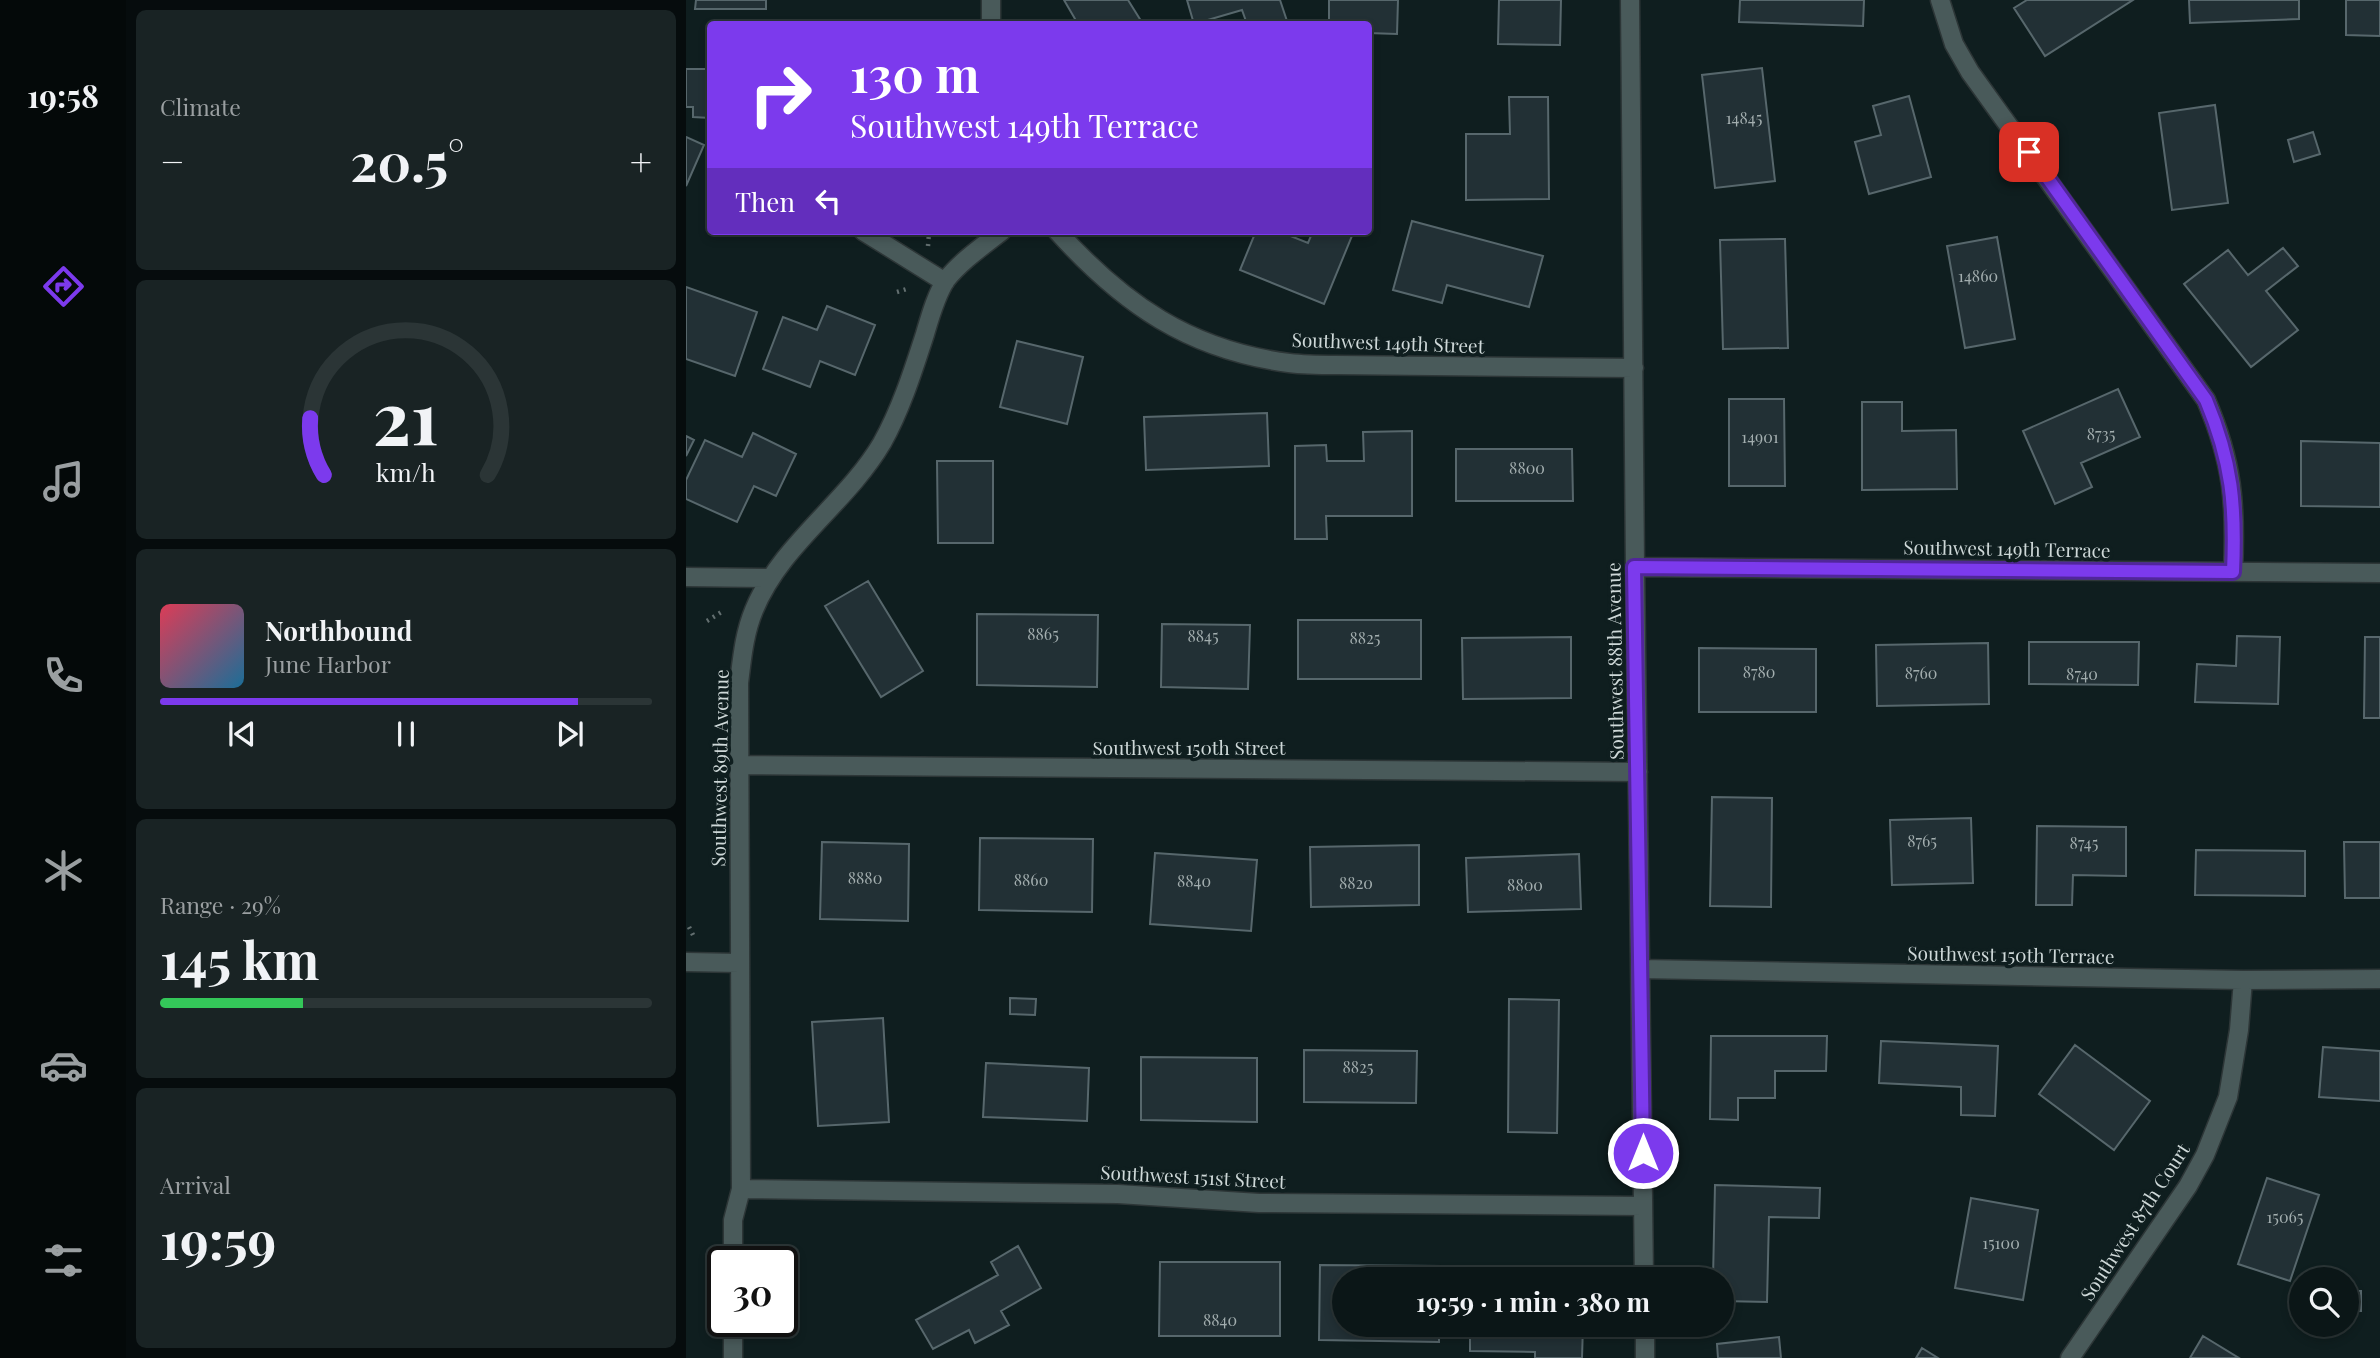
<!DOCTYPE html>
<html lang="en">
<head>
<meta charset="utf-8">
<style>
	body { margin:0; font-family:"Playfair Display",serif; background:#192324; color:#f1f3f6; height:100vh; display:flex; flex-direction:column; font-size:26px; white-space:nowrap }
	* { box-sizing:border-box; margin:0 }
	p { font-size:23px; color:#9a9fa1 }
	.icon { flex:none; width:38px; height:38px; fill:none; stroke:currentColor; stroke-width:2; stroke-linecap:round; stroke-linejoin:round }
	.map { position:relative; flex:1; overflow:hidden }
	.details { display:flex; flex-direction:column; gap:10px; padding:10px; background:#060c0d; width:560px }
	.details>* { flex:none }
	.hud { position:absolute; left:21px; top:21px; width:665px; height:214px; border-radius:7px; box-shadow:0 4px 10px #0003,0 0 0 2px #2b3536; background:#7c3aed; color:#fff; overflow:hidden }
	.controls { position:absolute; left:1603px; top:1267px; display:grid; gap:14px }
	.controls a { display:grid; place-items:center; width:70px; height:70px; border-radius:50%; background:#0b1617; box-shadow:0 4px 10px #0003,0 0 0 2px #2b3536; font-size:35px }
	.speed { position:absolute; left:21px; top:1246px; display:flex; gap:14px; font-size:35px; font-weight:700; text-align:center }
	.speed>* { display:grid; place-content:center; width:91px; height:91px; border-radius:50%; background:#0b1617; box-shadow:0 4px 10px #0003,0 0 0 2px #2b3536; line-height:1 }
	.speed .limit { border:4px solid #111; border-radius:10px; background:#fff; color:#111 }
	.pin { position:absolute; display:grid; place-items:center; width:60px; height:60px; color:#fff; margin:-30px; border-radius:14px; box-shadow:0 4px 10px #0006 }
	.me { position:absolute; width:77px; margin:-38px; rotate:0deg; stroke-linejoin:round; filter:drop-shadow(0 0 5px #0008) }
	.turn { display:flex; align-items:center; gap:24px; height:147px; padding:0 28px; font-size:32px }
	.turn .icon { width:91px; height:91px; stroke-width:2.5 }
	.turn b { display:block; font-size:49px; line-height:60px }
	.then { display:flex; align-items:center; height:66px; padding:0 28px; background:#0003; gap:14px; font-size:26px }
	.big { font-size:52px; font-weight:700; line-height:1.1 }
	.details .widget { flex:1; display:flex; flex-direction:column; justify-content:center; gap:10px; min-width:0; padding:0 24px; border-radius:10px; background:#192324 }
	.details .dial { align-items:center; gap:0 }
	.dial svg { height:182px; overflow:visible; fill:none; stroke:#2b3536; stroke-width:7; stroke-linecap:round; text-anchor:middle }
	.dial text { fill:#f1f3f6; stroke:none }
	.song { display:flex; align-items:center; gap:21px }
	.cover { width:84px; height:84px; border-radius:10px; background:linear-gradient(135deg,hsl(350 70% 55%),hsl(200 70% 35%)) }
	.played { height:7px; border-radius:4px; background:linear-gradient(90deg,#7c3aed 85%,#2b3536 85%) }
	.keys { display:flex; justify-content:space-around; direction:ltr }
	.heat { display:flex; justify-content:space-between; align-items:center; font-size:38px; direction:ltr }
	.charge { height:10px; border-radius:5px; background:linear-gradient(90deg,#34c759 29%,#2b3536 0) }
	.trip { position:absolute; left:646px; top:1267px; width:402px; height:70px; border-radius:35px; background:#0b1617; box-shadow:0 4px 10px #0003,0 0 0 2px #2b3536; font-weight:700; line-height:70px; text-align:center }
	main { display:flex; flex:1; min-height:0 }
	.tabs { display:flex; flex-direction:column; width:126px; justify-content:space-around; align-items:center; background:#040909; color:#9a9fa1 }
	.tabs .icon { width:49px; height:49px }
	.tabs .current { color:#7c3aed }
	.tabs b { font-size:32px; color:#f1f3f6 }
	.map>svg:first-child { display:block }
</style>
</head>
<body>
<main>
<nav class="tabs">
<b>19:58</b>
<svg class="icon current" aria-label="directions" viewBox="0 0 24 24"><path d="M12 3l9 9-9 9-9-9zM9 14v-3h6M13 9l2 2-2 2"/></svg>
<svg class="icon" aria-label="music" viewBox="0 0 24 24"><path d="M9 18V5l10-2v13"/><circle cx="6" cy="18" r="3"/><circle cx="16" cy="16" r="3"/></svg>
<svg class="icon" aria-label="phone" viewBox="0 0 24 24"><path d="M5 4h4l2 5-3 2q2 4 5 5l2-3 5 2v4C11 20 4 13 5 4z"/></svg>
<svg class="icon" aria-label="climate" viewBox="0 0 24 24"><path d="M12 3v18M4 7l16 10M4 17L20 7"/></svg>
<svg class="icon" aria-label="car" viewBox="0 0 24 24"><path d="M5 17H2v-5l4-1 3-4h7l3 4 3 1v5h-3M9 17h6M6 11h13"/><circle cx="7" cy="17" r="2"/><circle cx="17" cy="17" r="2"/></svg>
<svg class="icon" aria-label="filters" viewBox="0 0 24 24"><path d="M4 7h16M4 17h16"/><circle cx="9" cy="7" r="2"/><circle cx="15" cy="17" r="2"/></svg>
</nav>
<section class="details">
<div class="widget"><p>Climate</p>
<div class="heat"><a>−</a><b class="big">20.5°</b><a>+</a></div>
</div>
<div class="widget dial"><svg viewBox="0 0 100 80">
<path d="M14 69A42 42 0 1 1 86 69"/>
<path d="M14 69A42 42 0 0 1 8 44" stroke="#7c3aed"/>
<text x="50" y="56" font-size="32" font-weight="700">21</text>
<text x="50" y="72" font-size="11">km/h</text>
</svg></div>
<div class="widget">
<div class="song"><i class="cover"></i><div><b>Northbound</b><p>June Harbor</p></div></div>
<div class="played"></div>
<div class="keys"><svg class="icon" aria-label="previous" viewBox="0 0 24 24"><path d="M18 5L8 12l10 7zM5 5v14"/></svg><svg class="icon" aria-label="pause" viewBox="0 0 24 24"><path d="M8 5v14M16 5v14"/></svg><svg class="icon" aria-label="next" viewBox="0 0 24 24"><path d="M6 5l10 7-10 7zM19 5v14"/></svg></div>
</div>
<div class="widget"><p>Range · 29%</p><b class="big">145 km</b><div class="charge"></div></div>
<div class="widget"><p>Arrival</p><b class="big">19:59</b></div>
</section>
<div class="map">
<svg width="1694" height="1358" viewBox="0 0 1694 1358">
	<rect width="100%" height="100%" fill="#0f1e1f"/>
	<!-- building -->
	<path fill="#223035" stroke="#57676c" stroke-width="2" d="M 10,0 L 80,0 L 80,9 L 9,9 Z
		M 378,0 L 442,0 L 457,24 L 392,24 Z
		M 501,0 L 594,0 L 602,24 L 561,24 L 556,10 L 508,24 Z
		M 643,0 L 712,0 L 711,34 L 682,33 L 682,24 L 669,24 L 669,21 L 643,20 Z
		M 813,0 L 875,0 L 874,45 L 812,44 Z
		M 1054,0 L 1178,0 L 1177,26 L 1053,22 Z
		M 1341,0 L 1447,0 L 1359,56 L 1328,8 Z
		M 1503,0 L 1613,0 L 1613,19 L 1504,23 Z
		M 1660,0 L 1694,0 L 1694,36 L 1660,35 Z
		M 1076,68 L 1089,181 L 1029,188 L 1016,75 Z
		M 0,69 L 24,69 L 24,118 L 7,117 L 7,107 L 0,107 Z
		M 1223,96 L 1245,177 L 1183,194 L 1169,142 L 1195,135 L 1187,106 Z
		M 823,97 L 862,97 L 863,199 L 780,200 L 780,134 L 824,134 Z
		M 1529,105 L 1542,203 L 1486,210 L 1473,113 Z
		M 1627,132 L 1634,154 L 1608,162 L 1602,140 Z
		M 0,137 L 18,145 L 0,186 Z
		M 726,221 L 857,256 L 843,307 L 761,285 L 756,303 L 707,290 Z
		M 570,231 L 592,231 L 622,243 L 627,231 L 668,231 L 638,304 L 554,270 Z
		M 1311,237 L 1329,339 L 1279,348 L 1261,246 Z
		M 1099,239 L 1102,348 L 1037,349 L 1034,240 Z
		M 1597,248 L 1612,266 L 1580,291 L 1612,330 L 1565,367 L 1498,284 L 1542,250 L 1562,275 Z
		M 0,287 L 71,312 L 49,376 L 0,359 Z
		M 141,306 L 189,325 L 169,375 L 134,361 L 124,387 L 77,369 L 97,317 L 131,330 Z
		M 331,341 L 397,357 L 381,424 L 314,407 Z
		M 1432,389 L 1454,437 L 1395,463 L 1406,487 L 1369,504 L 1337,431 Z
		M 1043,399 L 1098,399 L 1099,486 L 1043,486 Z
		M 1176,402 L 1216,402 L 1216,431 L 1270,430 L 1271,489 L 1176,490 Z
		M 581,413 L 583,466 L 460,470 L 458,417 Z
		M 726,431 L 726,516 L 640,516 L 641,539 L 609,539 L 609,446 L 640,445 L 641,461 L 678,461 L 677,432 Z
		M 67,433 L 110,454 L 90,496 L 68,486 L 51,522 L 0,499 L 0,480 L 19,440 L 56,457 Z
		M 0,436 L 8,440 L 0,456 Z
		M 1615,441 L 1694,443 L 1694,507 L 1615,506 Z
		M 770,449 L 886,449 L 887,501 L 770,501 Z
		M 251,461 L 307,461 L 307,543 L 252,543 Z
		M 182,581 L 237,671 L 195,697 L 139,606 Z
		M 291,614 L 412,615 L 411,687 L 291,685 Z
		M 612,620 L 735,620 L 735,679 L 612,679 Z
		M 476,624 L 564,625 L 562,689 L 475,687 Z
		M 1551,636 L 1594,637 L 1592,704 L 1509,702 L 1511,664 L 1550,666 Z
		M 885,637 L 885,698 L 777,699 L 776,638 Z
		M 1679,637 L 1694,637 L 1694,718 L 1678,718 Z
		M 1343,642 L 1453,642 L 1452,685 L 1343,684 Z
		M 1302,643 L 1303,704 L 1191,706 L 1190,645 Z
		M 1013,648 L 1130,649 L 1130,712 L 1013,712 Z
		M 1026,797 L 1086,798 L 1085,907 L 1024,906 Z
		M 1285,818 L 1287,883 L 1206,885 L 1204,820 Z
		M 1351,826 L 1440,827 L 1440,876 L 1387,875 L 1386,905 L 1350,905 Z
		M 294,838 L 407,839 L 406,912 L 293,910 Z
		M 136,842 L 223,844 L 222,921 L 134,919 Z
		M 1658,842 L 1694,842 L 1694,898 L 1659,898 Z
		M 733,845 L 733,905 L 625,907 L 624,847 Z
		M 1510,850 L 1619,851 L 1619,896 L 1509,895 Z
		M 469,853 L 571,860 L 565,931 L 464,924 Z
		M 893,854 L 895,909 L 782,912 L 780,858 Z
		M 324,998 L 350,999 L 349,1015 L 324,1014 Z
		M 823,999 L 873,1000 L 871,1133 L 822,1132 Z
		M 197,1018 L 203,1122 L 132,1126 L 126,1022 Z
		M 1025,1036 L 1141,1036 L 1140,1071 L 1089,1071 L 1089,1098 L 1052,1098 L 1052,1120 L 1024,1119 Z
		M 1195,1041 L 1312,1046 L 1309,1116 L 1275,1115 L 1275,1087 L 1193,1083 Z
		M 1389,1045 L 1464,1101 L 1428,1150 L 1353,1094 Z
		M 1637,1047 L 1694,1051 L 1694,1101 L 1633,1097 Z
		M 618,1050 L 731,1051 L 730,1103 L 618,1102 Z
		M 455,1057 L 571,1058 L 571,1122 L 455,1120 Z
		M 300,1063 L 403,1068 L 401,1121 L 297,1117 Z
		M 1581,1178 L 1633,1195 L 1604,1281 L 1552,1264 Z
		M 1029,1185 L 1134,1188 L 1133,1218 L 1083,1217 L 1081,1302 L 1036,1301 L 1036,1279 L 1027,1279 Z
		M 1285,1198 L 1352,1210 L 1337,1300 L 1269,1288 Z
		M 332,1246 L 355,1288 L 315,1311 L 323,1325 L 289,1343 L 283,1330 L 247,1349 L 230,1320 L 312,1275 L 305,1262 Z
		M 474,1262 L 594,1262 L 594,1336 L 473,1336 Z
		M 634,1265 L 754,1266 L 753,1279 L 658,1279 L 658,1325 L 753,1325 L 753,1342 L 633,1340 Z
		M 848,1274 L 897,1274 L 897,1279 L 848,1279 Z
		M 1661,1291 L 1675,1291 L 1675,1311 L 1661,1311 Z
		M 784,1325 L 897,1325 L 896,1358 L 849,1358 L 849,1352 L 784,1351 Z
		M 1517,1336 L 1553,1358 L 1504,1358 Z
		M 1093,1337 L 1095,1358 L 1032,1358 L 1031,1344 Z
		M 1236,1348 L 1252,1358 L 1230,1358 Z"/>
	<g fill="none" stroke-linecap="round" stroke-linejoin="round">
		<!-- minor casing -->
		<g stroke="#2d3637" stroke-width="21">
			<path id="minor" d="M 944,0 L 949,567 L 958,1279
				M 1254,0 L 1268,44 L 1284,72 L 1520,400 C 1547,463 1550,504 1547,572
				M 305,24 L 305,0
				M 177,231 L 259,282
				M 371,231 C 437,304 503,350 603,363 C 619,365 636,365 651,365 L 948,368
				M 949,567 L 1694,573
				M 0,577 L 84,578
				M 53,765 L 952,772
				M 0,962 L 53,963
				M 955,969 L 1557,980 L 1694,979
				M 55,1189 L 432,1194 L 573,1203 L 957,1206
				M 47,1262 L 47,1220 L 55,1189 L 53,683 C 56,659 58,634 68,610 C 95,544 160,504 196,443 C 215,409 227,371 239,334 C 244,317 250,295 260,280 C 275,261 297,246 316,231
				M 47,1321 L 47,1358
				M 959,1325 L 959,1358
				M 1384,1358 L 1502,1186 L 1519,1155 L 1542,1097 L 1553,1030 L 1557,980"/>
		</g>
		<!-- path -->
		<path stroke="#636f70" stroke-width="4.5" stroke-dasharray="2 5" stroke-linecap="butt" d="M 242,246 L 243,233
			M 211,292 L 224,288
			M 21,621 L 37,611
			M 3,927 L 9,939"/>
		<!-- minor -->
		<use href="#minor" stroke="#495a5a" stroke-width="18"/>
	</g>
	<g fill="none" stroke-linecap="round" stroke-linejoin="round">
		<!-- route casing -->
		<g stroke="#51269a" stroke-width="18">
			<path id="route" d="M 957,1153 L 948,567 L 1547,572 C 1550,506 1546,462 1520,400 L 1343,152"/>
		</g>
		<!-- route -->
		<use href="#route" stroke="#7c3aed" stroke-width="12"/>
	</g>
	<g text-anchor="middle" stroke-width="7" stroke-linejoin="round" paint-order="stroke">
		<!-- number labels -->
		<g font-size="16" fill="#a3aeaf">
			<text x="1058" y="124">14845</text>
			<text x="1292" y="282">14860</text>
			<text x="1415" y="440">8735</text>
			<text x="1074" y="443">14901</text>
			<text x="841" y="474">8800</text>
			<text x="357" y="640">8865</text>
			<text x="517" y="642">8845</text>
			<text x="679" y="644">8825</text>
			<text x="1073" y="678">8780</text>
			<text x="1235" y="679">8760</text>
			<text x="1396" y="680">8740</text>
			<text x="1236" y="847">8765</text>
			<text x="1398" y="849">8745</text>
			<text x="179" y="884">8880</text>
			<text x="345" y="886">8860</text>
			<text x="508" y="887">8840</text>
			<text x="670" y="889">8820</text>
			<text x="839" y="891">8800</text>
			<text x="672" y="1073">8825</text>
			<text x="1599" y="1223">15065</text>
			<text x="1315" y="1249">15100</text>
			<text x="534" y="1326">8840</text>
		</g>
		<!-- street labels -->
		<g font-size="19" fill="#ced8d8" stroke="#0f1e1f">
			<text transform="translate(702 343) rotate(2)" y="7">Southwest 149th Street</text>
			<text transform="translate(1321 549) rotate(1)" y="7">Southwest 149th Terrace</text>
			<text transform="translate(929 661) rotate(-91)" y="7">Southwest 88th Avenue</text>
			<text x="503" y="755">Southwest 150th Street</text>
			<text transform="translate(34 768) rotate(-89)" y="7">Southwest 89th Avenue</text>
			<text transform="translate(1325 955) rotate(1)" y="7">Southwest 150th Terrace</text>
			<text transform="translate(507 1177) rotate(3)" y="7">Southwest 151st Street</text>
			<text transform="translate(1449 1222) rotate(-57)" y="7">Southwest 87th Court</text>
		</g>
	</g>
</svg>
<div class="controls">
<a><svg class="icon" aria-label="search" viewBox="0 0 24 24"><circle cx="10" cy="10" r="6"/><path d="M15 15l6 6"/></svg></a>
</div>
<div class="speed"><div class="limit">30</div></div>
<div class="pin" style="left:1343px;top:152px;background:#d93025"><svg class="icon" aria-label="arrive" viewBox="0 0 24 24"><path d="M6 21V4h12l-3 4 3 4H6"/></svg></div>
<svg class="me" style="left:957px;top:1153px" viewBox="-20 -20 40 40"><circle r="17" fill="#7c3aed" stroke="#fff" stroke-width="3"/><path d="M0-11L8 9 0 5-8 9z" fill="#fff"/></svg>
<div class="trip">19:59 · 1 min · 380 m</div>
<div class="hud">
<div class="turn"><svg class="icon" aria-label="right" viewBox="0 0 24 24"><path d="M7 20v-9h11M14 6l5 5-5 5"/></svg><div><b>130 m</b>Southwest 149th Terrace</div></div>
<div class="then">Then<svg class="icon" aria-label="left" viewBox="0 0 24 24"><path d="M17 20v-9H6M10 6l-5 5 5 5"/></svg></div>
</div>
</div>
</main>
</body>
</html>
